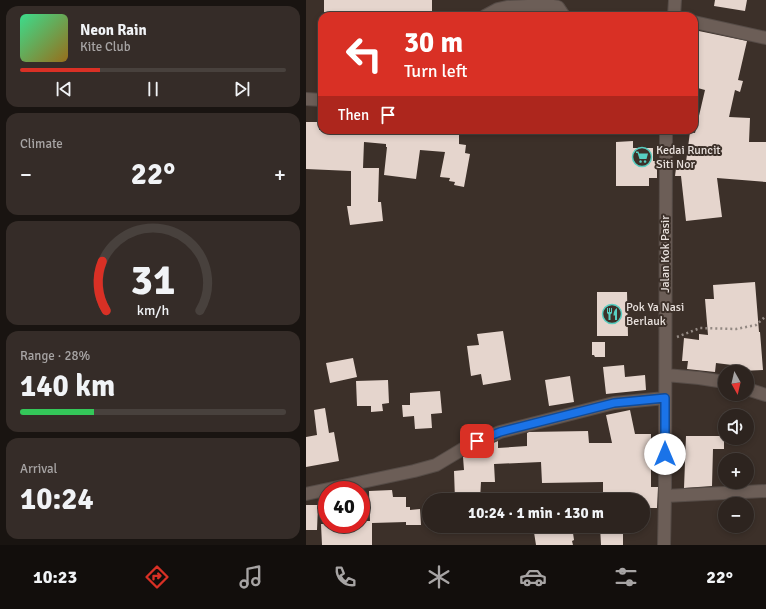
<!DOCTYPE html>
<html lang="en">
<head>
<meta charset="utf-8">
<style>
	body { margin:0; font-family:Signika,sans-serif; background:#352c28; color:#f1f3f6; height:100vh; display:flex; flex-direction:column; font-size:15px; white-space:nowrap }
	* { box-sizing:border-box; margin:0 }
	p { font-size:13px; color:#a7a4a4 }
	.icon { flex:none; width:22px; height:22px; fill:none; stroke:currentColor; stroke-width:2; stroke-linecap:round; stroke-linejoin:round }
	.map { position:relative; flex:1; overflow:hidden }
	.drawer { display:flex; flex-direction:column; gap:6px; padding:6px; background:#191411; width:306px }
	.drawer>* { flex:none }
	.top-card { position:absolute; left:12px; top:12px; width:380px; height:122px; border-radius:12px; box-shadow:0 2px 6px #0003,0 0 0 1px #48413d; background:#d93025; color:#fff; overflow:hidden }
	.needle { width:26px; rotate:172deg }
	.fabs { position:absolute; left:412px; top:365px; display:grid; gap:8px }
	.fabs a { display:grid; place-items:center; width:36px; height:36px; border-radius:50%; background:#2d241f; box-shadow:0 2px 6px #0003,0 0 0 1px #48413d; font-size:20px }
	.speed { position:absolute; left:12px; top:481px; display:flex; gap:8px; font-size:20px; font-weight:700; text-align:center }
	.speed>* { display:grid; place-content:center; width:52px; height:52px; border-radius:50%; background:#2d241f; box-shadow:0 2px 6px #0003,0 0 0 1px #48413d; line-height:1 }
	.speed .limit { border:6px solid #d22; background:#fff; color:#111 }
	.pin { position:absolute; display:grid; place-items:center; width:34px; height:34px; color:#fff; margin:-17px; border-radius:8px; box-shadow:0 2px 6px #0006 }
	.me { position:absolute; width:44px; margin:-22px; rotate:0deg; stroke-linejoin:round; filter:drop-shadow(0 0 3px #0008) }
	.turn { display:flex; align-items:center; gap:14px; height:84px; padding:0 20px; font-size:18px }
	.turn .icon { width:52px; height:52px; stroke-width:2.5 }
	.turn b { display:block; font-size:28px; line-height:34px }
	.then { display:flex; align-items:center; height:38px; padding:0 20px; background:#0003; gap:8px; font-size:15px }
	.big { font-size:30px; font-weight:700; line-height:1.1 }
	.drawer .card { flex:1; display:flex; flex-direction:column; justify-content:center; gap:6px; min-width:0; padding:0 14px; border-radius:12px; background:#352c28 }
	.drawer .dial { align-items:center; gap:0 }
	.dial svg { height:104px; overflow:visible; fill:none; stroke:#48413d; stroke-width:7; stroke-linecap:round; text-anchor:middle }
	.dial text { fill:#f1f3f6; stroke:none }
	.song { display:flex; align-items:center; gap:12px }
	.cover { width:48px; height:48px; border-radius:6px; background:linear-gradient(135deg,hsl(150 70% 55%),hsl(40 70% 35%)) }
	.played { height:4px; border-radius:2px; background:linear-gradient(90deg,#d93025 30%,#48413d 30%) }
	.keys { display:flex; justify-content:space-around; direction:ltr }
	.heat { display:flex; justify-content:space-between; align-items:center; font-size:22px; direction:ltr }
	.charge { height:6px; border-radius:3px; background:linear-gradient(90deg,#34c759 28%,#48413d 0) }
	.trip { position:absolute; left:116px; top:493px; width:228px; height:40px; border-radius:20px; background:#2d241f; box-shadow:0 2px 6px #0003,0 0 0 1px #48413d; font-weight:700; line-height:40px; text-align:center }
	.tab-bar { display:flex; height:64px; justify-content:space-around; align-items:center; background:#120e0c; color:#a7a4a4 }
	.tab-bar .icon { width:28px; height:28px }
	.tab-bar .selected { color:#d93025 }
	.tab-bar b { font-size:18px; color:#f1f3f6 }
	main { display:flex; flex:1; min-height:0 }
	.map>svg:first-child { display:block }
</style>
</head>
<body>
<main>
<section class="drawer">
<div class="card">
<div class="song"><i class="cover"></i><div><b>Neon Rain</b><p>Kite Club</p></div></div>
<div class="played"></div>
<div class="keys"><svg class="icon" aria-label="previous" viewBox="0 0 24 24"><path d="M18 5L8 12l10 7zM5 5v14"/></svg><svg class="icon" aria-label="pause" viewBox="0 0 24 24"><path d="M8 5v14M16 5v14"/></svg><svg class="icon" aria-label="next" viewBox="0 0 24 24"><path d="M6 5l10 7-10 7zM19 5v14"/></svg></div>
</div>
<div class="card"><p>Climate</p>
<div class="heat"><a>−</a><b class="big">22°</b><a>+</a></div>
</div>
<div class="card dial"><svg viewBox="0 0 100 80">
<path d="M14 69A42 42 0 1 1 86 69"/>
<path d="M14 69A42 42 0 0 1 11 31" stroke="#d93025"/>
<text x="50" y="56" font-size="32" font-weight="700">31</text>
<text x="50" y="72" font-size="11">km/h</text>
</svg></div>
<div class="card"><p>Range · 28%</p><b class="big">140 km</b><div class="charge"></div></div>
<div class="card"><p>Arrival</p><b class="big">10:24</b></div>
</section>
<div class="map">
<svg width="460" height="545" viewBox="0 0 460 545">
	<rect width="100%" height="100%" fill="#3c3029"/>
	<!-- building -->
	<path fill="#e5d5cd" d="M 18,0 L 126,0 L 126,12 L 18,12 Z
		M 409,0 L 441,0 L 439,11 L 408,6 Z
		M 388,30 L 441,41 L 432,80 L 437,81 L 434,92 L 429,90 L 423,117 L 444,118 L 443,142 L 460,142 L 460,182 L 411,178 L 416,217 L 380,221 L 375,176 L 369,176 L 371,161 L 380,162 L 384,132 L 389,133 L 399,90 L 388,87 L 392,67 L 388,66 Z
		M 0,122 L 13,122 L 13,130 L 43,131 L 43,130 L 153,130 L 153,144 L 160,145 L 159,153 L 164,154 L 158,187 L 148,185 L 149,182 L 143,181 L 144,178 L 134,177 L 139,152 L 114,150 L 110,179 L 78,175 L 81,147 L 80,147 L 80,144 L 58,142 L 57,168 L 73,168 L 72,202 L 75,202 L 77,221 L 44,225 L 41,206 L 45,206 L 45,171 L 0,169 Z
		M 327,141 L 327,148 L 347,148 L 347,161 L 351,161 L 351,178 L 343,178 L 343,186 L 310,186 L 310,142 Z
		M 449,282 L 453,332 L 454,332 L 457,370 L 435,371 L 434,366 L 410,363 L 409,372 L 381,369 L 382,361 L 376,361 L 378,338 L 393,340 L 393,334 L 402,335 L 399,299 L 408,299 L 407,285 Z
		M 291,292 L 321,292 L 322,336 L 291,336 Z
		M 197,331 L 205,380 L 177,385 L 175,374 L 165,376 L 161,346 L 173,345 L 171,334 Z
		M 286,342 L 299,342 L 299,357 L 289,357 L 288,355 L 286,355 Z
		M 47,358 L 51,377 L 24,383 L 20,363 Z
		M 318,365 L 319,377 L 339,375 L 340,390 L 300,394 L 297,367 Z
		M 264,376 L 268,402 L 243,406 L 239,380 Z
		M 82,380 L 83,403 L 76,404 L 77,411 L 65,412 L 65,406 L 51,406 L 50,381 Z
		M 134,391 L 136,413 L 125,414 L 126,428 L 109,429 L 108,416 L 97,417 L 96,405 L 104,405 L 104,393 Z
		M 19,408 L 23,433 L 28,432 L 33,461 L 0,467 L 0,437 L 11,435 L 8,410 Z
		M 324,410 L 329,434 L 345,434 L 345,487 L 352,487 L 351,508 L 337,508 L 337,500 L 297,500 L 297,482 L 236,483 L 235,462 L 188,464 L 189,482 L 175,482 L 174,500 L 149,500 L 148,471 L 158,470 L 157,457 L 167,452 L 176,452 L 176,448 L 192,441 L 192,448 L 221,446 L 221,433 L 223,432 L 282,431 L 283,443 L 306,443 L 300,415 Z
		M 380,436 L 418,436 L 418,449 L 407,449 L 406,486 L 378,488 Z
		M 86,490 L 87,497 L 100,497 L 100,507 L 104,507 L 104,510 L 114,509 L 115,525 L 100,525 L 100,522 L 66,523 L 66,545 L 16,545 L 15,524 L 55,524 L 55,521 L 64,521 L 63,491 Z
		M 0,505 L 12,505 L 11,530 L 0,530 Z
		M 227,526 L 266,526 L 268,540 L 266,541 L 267,545 L 230,545 Z
		M 294,526 L 317,526 L 317,545 L 295,545 Z"/>
	<g fill="none" stroke-linecap="round" stroke-linejoin="round">
		<!-- minor casing -->
		<g stroke="#564c47" stroke-width="14">
			<path id="minor" d="M 179,16 L 192,9 L 201,7 L 242,5 L 252,7 L 258,16
				M 368,16 L 369,0
				M 388,22 L 460,38
				M 0,99 L 16,100
				M 360,375 L 393,378 L 419,382
				M 441,389 L 460,395
				M 0,494 L 108,471 L 130,465 L 160,447 L 194,432 L 308,403 L 359,398
				M 359,496 L 460,491
				M 358,545 L 359,496 L 360,130"/>
		</g>
		<!-- path -->
		<path stroke="#938983" stroke-width="2.5" stroke-dasharray="2 3" stroke-linecap="butt" d="M 371,337 L 394,328 L 430,329 L 450,325 L 460,316"/>
		<!-- minor -->
		<use href="#minor" stroke="#6c5e57" stroke-width="12"/>
	</g>
	<g fill="none" stroke-linecap="round" stroke-linejoin="round">
		<!-- route casing -->
		<g stroke="#114b97" stroke-width="10">
			<path id="route" d="M 171,441 L 194,432 L 308,403 L 359,398 L 359,454"/>
		</g>
		<!-- route -->
		<use href="#route" stroke="#1a73e8" stroke-width="7"/>
	</g>
	<!-- icons -->
	<defs>
		<g id="supermarket-ring" transform="scale(1)"><circle r="9.5" fill="#3c3029" stroke="#57cec1" stroke-width="1.5"/><path d="M-6-5.5h2.5l.6 2H6L4.5 2H-2.5L-4.4-4H-6ZM-1.5 3.2a1.3 1.3 0 1 0 .1 0ZM3 3.2a1.3 1.3 0 1 0 .1 0Z" fill="#57cec1"/></g>
		<g id="restaurant-ring" transform="scale(1)"><circle r="9.5" fill="#3c3029" stroke="#57cec1" stroke-width="1.5"/><path d="M-5-6h1v4h1v-4h1v4h1v-4h1v5L-1.5 .5V6h-2V.5L-5-1ZM5-6V6H3V1.5H1.5Q1.5-4 5-6Z" fill="#57cec1"/></g>
	</defs>
	<g fill-rule="evenodd">
		<use href="#supermarket-ring" x="336" y="157"/>
		<use href="#restaurant-ring" x="306" y="314"/>
	</g>
	<g text-anchor="middle" stroke-width="4" stroke-linejoin="round" paint-order="stroke">
		<!-- poi labels -->
		<g font-size="12" fill="#e9e1dd" stroke="#3c3029" text-anchor="start">
			<text x="350" y="154">Kedai Runcit<tspan x="350" dy="14">Siti Nor</tspan></text>
			<text x="320" y="311">Pok Ya Nasi<tspan x="320" dy="14">Berlauk</tspan></text>
		</g>
		<!-- street labels -->
		<g font-size="12" fill="#e9e1dd" stroke="#3c3029">
			<text transform="translate(359 254) rotate(-90)" y="4">Jalan Kok Pasir</text>
		</g>
	</g>
</svg>
<div class="fabs">
<a><svg class="needle" viewBox="-14 -14 28 28"><path d="M0-13l5 13h-10z" fill="#e53935"/><path d="M0 13l5-13h-10z" fill="#a7a4a4"/></svg></a>
<a><svg class="icon" aria-label="sound" viewBox="0 0 24 24"><path d="M4 9h4l5-4v14l-5-4H4zM17 9q2 3 0 6"/></svg></a>
<a>+</a>
<a>−</a>
</div>
<div class="speed"><div class="limit">40</div></div>
<div class="pin" style="left:171px;top:441px;background:#d93025"><svg class="icon" aria-label="arrive" viewBox="0 0 24 24"><path d="M6 21V4h12l-3 4 3 4H6"/></svg></div>
<svg class="me" style="left:359px;top:454px" viewBox="-20 -20 40 40"><circle r="19" fill="#fff"/><path d="M0-13L10 11 0 6-10 11z" fill="#1a73e8"/></svg>
<div class="trip">10:24 · 1 min · 130 m</div>
<div class="top-card">
<div class="turn"><svg class="icon" aria-label="left" viewBox="0 0 24 24"><path d="M17 20v-9H6M10 6l-5 5 5 5"/></svg><div><b>30 m</b>Turn left</div></div>
<div class="then">Then<svg class="icon" aria-label="arrive" viewBox="0 0 24 24"><path d="M6 21V4h12l-3 4 3 4H6"/></svg></div>
</div>
</div>
</main>
<nav class="tab-bar">
<b>10:23</b>
<svg class="icon selected" aria-label="directions" viewBox="0 0 24 24"><path d="M12 3l9 9-9 9-9-9zM9 14v-3h6M13 9l2 2-2 2"/></svg>
<svg class="icon" aria-label="music" viewBox="0 0 24 24"><path d="M9 18V5l10-2v13"/><circle cx="6" cy="18" r="3"/><circle cx="16" cy="16" r="3"/></svg>
<svg class="icon" aria-label="phone" viewBox="0 0 24 24"><path d="M5 4h4l2 5-3 2q2 4 5 5l2-3 5 2v4C11 20 4 13 5 4z"/></svg>
<svg class="icon" aria-label="climate" viewBox="0 0 24 24"><path d="M12 3v18M4 7l16 10M4 17L20 7"/></svg>
<svg class="icon" aria-label="car" viewBox="0 0 24 24"><path d="M5 17H2v-5l4-1 3-4h7l3 4 3 1v5h-3M9 17h6M6 11h13"/><circle cx="7" cy="17" r="2"/><circle cx="17" cy="17" r="2"/></svg>
<svg class="icon" aria-label="filters" viewBox="0 0 24 24"><path d="M4 7h16M4 17h16"/><circle cx="9" cy="7" r="2"/><circle cx="15" cy="17" r="2"/></svg>
<b>22°</b>
</nav>
</body>
</html>
